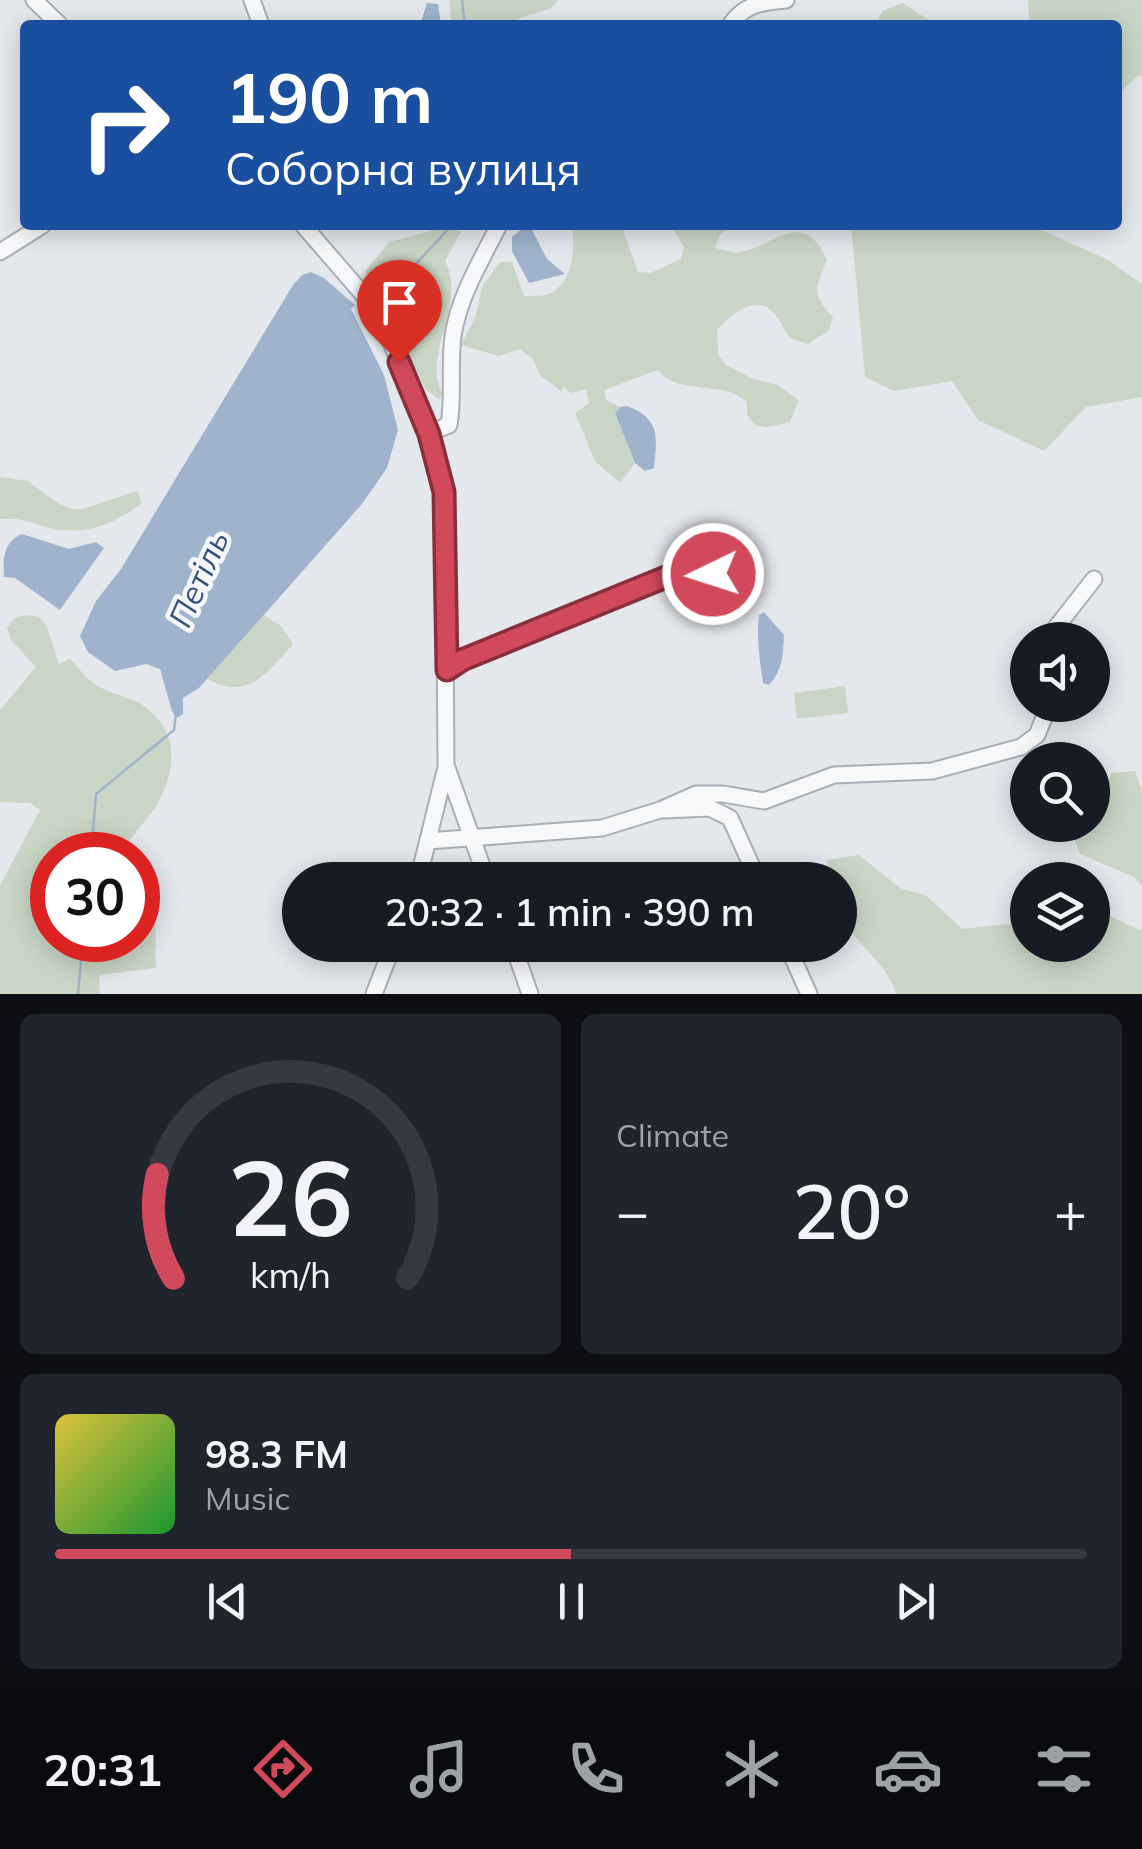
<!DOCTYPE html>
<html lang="en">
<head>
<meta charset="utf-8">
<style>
	body { margin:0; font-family:Mulish,sans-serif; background:#20242c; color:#f1f3f6; height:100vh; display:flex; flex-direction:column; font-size:38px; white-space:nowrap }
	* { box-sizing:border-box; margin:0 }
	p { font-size:32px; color:#9ea1a6 }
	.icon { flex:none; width:55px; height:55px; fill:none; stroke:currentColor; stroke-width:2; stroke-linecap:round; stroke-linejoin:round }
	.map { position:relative; height:994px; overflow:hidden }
	.side { display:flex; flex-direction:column; gap:20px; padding:20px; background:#0d0f14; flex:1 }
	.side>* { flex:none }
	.hud { position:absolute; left:20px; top:20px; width:1102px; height:210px; border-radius:10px; box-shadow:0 5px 25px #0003; background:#1a4fa0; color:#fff; overflow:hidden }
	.fabs { position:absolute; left:1010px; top:622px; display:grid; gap:20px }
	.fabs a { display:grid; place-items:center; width:100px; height:100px; border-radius:50%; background:#171b24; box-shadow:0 5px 25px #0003; font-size:50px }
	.speed { position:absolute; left:30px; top:832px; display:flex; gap:20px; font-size:50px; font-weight:700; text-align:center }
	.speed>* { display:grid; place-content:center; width:130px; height:130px; border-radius:50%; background:#171b24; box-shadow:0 5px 25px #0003; line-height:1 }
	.speed .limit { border:15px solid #d22; background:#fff; color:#111 }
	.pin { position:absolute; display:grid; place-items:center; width:85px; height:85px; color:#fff; margin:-102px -42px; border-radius:50% 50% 50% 0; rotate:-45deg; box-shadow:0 0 10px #0007 }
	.pin .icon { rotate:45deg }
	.me { position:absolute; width:110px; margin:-55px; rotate:266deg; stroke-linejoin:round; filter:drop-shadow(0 0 8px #0008) }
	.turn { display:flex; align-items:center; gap:35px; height:210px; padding:0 40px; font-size:45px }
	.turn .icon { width:130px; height:130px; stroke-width:2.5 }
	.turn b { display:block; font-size:70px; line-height:85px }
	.big { font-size:75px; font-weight:600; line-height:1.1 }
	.side .card { flex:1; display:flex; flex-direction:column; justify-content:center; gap:15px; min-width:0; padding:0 35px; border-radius:15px; background:#20242c }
	.side .dial { align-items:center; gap:0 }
	.dial svg { height:260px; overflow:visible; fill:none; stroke:#363941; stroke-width:7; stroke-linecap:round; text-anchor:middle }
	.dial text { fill:#f1f3f6; stroke:none }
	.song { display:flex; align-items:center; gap:30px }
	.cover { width:120px; height:120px; border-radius:15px; background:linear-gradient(135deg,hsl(50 70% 55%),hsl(130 70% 35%)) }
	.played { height:10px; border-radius:5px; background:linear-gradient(90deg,#d1495b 50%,#363941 50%) }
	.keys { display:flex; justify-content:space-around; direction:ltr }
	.heat { display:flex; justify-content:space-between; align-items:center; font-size:55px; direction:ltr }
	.side .tiles { flex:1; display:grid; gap:20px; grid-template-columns:1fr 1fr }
	.card:last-child { grid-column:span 2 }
	.trip { position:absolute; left:282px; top:862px; width:575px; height:100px; border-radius:50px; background:#171b24; box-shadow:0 5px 25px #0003; font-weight:600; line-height:100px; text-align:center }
	.menu { display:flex; height:160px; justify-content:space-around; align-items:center; background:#090b0e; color:#9ea1a6 }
	.menu .icon { width:70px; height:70px }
	.menu .current { color:#d1495b }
	.menu b { font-size:45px; color:#f1f3f6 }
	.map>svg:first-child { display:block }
</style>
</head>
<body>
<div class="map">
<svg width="1142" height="994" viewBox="0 0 1142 994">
	<rect width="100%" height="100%" fill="#e4e7ec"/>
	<!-- green -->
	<path fill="#c9d6c5" d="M 449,0 L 559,0 L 551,8 L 512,21 L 508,25 L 452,25 Z
		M 1028,0 L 1142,0 L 1142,76 L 1138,76 L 1118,94 L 1118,25 L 1030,25 Z
		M 903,3 L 930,21 L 932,25 L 876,25 L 882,11 Z
		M 572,225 L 621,225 L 638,272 L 651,273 L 681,259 L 684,247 L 671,225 L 732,225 L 720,235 L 715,248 C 722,249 732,253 739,252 C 773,248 802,205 827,260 C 814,290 812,293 833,318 L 828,331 L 808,344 C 781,338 788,328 773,312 C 755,293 730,316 717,330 L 718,354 L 726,365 L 751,378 L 777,385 L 799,400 L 790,422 L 767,427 L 755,425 L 747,415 L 747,402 C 724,379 679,397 658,370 L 604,390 L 606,400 L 620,407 L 615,413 L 635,463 L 620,483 L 595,461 L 575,413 L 589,403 L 586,389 L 571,393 L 563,386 L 562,392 L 540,375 L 533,359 L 520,349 L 499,356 L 461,345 L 476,315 L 482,287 L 500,262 L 512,262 L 524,296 C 530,295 543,297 549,294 C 574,283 575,247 572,225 Z
		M 851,225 L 1030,225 L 1108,260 L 1142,284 L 1142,397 L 1086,407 L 1044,451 L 978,420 L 952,381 L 894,391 L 865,377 Z
		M 451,226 L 461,232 L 445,261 C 468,304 420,357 443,394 L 439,399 L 425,389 L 401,337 L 380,308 L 365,272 L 389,242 Z
		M 0,477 L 28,481 L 59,504 L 72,509 L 83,509 L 137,491 L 142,503 C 114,525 82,537 46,527 C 27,521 21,518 0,519 Z
		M 26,615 L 39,617 L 47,627 L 59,664 L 70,659 C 78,667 87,680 98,686 C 111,694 127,696 141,704 C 177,728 178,762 160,799 C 154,813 129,838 119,855 L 52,855 L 52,940 L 138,940 L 138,914 L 155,919 L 156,968 L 99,975 L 100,994 L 0,994 L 0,885 L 40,810 L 30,803 L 0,802 L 0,710 L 36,667 L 11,640 L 7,628 L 14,618 Z
		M 264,615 L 281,626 L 293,644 C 267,674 247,701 207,679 Z
		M 845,686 L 848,713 L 797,719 L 794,693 Z
		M 1135,771 L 1142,791 L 1142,886 L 1134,877 L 1080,854 L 1070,827 L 1096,825 L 1111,773 Z
		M 859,855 L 900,888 L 927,896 L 962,929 L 1027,922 L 1028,945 L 1092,945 L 1093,901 L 1108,915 L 1142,931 L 1142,994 L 896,994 C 888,962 853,945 842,913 C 838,903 840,890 840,880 L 829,880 L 827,860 Z"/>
	<!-- water -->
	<path fill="#9fb4cc" d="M 427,3 L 438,4 L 441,25 L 420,25 Z
		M 523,228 L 531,228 L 547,259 L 565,274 L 529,283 L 512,251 L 512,237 Z
		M 311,272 L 324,278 L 355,305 L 351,309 L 384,375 L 398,430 L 387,468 L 362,504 L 199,688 L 183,698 L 183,714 L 177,718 L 172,711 L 160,669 L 146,664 L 115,671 L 88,652 L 80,636 L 96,601 L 121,569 L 293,285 L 302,275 Z
		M 627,406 C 661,419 657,437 654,468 L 645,471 L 635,463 L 615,413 L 620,407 Z
		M 22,534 L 69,549 L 96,542 L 104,548 L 60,610 L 15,578 L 4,577 C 3,559 3,542 22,534 Z
		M 764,612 L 784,635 C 783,654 783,670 769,685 L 763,683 C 760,661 756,638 759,615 Z"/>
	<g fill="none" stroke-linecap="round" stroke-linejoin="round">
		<!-- stream -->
		<path stroke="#9fb4cc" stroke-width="2.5" d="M 462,0 L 465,25
			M 382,289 L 415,265 L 452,225
			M 91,855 L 96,794 L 174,730 L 176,713
			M 78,994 L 83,940"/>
		<!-- minor casing -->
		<g stroke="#a9aeb7" stroke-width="19">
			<path id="minor" d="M 34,0 L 60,25
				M 252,0 L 261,25
				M 730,25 C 745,4 761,2 786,0
				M 303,225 L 367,299 L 387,333 L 429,433 L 444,492 L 446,765 L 487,880
				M 0,252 L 43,225
				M 429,433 L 449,425 C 454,396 449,366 453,336 C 459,296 481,261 499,225
				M 1051,640 L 1054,630 L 1094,579
				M 447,669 L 461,660 L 683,571 L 713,575
				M 664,810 L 710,808 L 730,818 L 758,880
				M 428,841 L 602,828 L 660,810 L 696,794 L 723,794 L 764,801 L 834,775 L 932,771 L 1021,747 L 1037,735 L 1049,705
				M 418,880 L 446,767
				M 513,945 L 530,994
				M 787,945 L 809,994
				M 374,994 L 393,945"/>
		</g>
		<!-- minor -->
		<use href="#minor" stroke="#f7f8fa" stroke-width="15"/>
	</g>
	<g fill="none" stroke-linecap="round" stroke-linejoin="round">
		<!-- route casing -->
		<g stroke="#882f3b" stroke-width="25">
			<path id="route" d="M 399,362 L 429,434 L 444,492 L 447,670 L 462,660 L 683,570 L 713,574"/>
		</g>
		<!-- route -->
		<use href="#route" stroke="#d1495b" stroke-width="18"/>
	</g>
	<g text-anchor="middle" stroke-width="9" stroke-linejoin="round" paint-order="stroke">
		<!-- water labels -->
		<g font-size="32" font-style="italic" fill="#34527a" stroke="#f4f6f9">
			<text transform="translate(199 579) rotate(-66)" y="11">Петіль</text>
		</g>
	</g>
</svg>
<div class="fabs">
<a><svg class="icon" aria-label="sound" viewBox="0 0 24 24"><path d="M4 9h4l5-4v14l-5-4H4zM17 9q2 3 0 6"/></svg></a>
<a><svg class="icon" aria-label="search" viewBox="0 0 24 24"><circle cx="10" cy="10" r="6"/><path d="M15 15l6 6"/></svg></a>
<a><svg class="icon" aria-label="layers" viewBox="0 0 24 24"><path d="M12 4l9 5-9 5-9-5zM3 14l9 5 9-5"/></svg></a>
</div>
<div class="speed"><div class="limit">30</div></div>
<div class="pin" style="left:399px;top:362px;background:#d93025"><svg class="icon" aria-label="arrive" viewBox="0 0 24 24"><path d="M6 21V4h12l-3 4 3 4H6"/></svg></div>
<svg class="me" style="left:713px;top:574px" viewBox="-20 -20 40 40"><circle r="17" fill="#d1495b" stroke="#fff" stroke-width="3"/><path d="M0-11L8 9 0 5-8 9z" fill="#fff"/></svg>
<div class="trip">20:32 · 1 min · 390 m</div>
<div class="hud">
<div class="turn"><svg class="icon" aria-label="right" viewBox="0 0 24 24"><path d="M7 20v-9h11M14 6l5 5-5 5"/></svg><div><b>190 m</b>Соборна вулиця</div></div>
</div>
</div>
<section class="side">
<div class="tiles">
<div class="card dial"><svg viewBox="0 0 100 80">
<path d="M14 69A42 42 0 1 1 86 69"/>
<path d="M14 69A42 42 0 0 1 9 37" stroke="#d1495b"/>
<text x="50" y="56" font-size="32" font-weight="700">26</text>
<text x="50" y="72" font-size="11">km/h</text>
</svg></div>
<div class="card"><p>Climate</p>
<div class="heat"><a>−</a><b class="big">20°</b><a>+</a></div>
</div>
<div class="card">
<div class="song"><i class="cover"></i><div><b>98.3 FM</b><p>Music</p></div></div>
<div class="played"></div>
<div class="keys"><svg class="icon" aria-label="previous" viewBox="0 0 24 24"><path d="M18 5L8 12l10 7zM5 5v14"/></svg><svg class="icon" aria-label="pause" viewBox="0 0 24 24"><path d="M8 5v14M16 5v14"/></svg><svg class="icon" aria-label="next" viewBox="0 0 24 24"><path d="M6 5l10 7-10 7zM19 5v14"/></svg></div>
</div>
</div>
</section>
<nav class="menu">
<b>20:31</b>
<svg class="icon current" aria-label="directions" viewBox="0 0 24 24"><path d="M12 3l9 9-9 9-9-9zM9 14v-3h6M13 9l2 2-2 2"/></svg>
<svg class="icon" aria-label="music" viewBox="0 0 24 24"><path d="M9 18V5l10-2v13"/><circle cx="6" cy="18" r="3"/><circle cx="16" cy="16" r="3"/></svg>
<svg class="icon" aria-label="phone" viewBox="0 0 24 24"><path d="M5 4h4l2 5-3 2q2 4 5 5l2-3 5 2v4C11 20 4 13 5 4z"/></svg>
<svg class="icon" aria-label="climate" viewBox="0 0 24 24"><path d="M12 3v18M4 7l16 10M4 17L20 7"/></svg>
<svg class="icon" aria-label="car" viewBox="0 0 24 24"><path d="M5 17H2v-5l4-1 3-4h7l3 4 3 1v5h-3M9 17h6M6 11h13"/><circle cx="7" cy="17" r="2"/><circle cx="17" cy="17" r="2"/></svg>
<svg class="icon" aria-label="filters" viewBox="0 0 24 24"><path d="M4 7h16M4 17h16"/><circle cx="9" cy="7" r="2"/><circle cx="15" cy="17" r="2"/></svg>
</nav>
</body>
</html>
